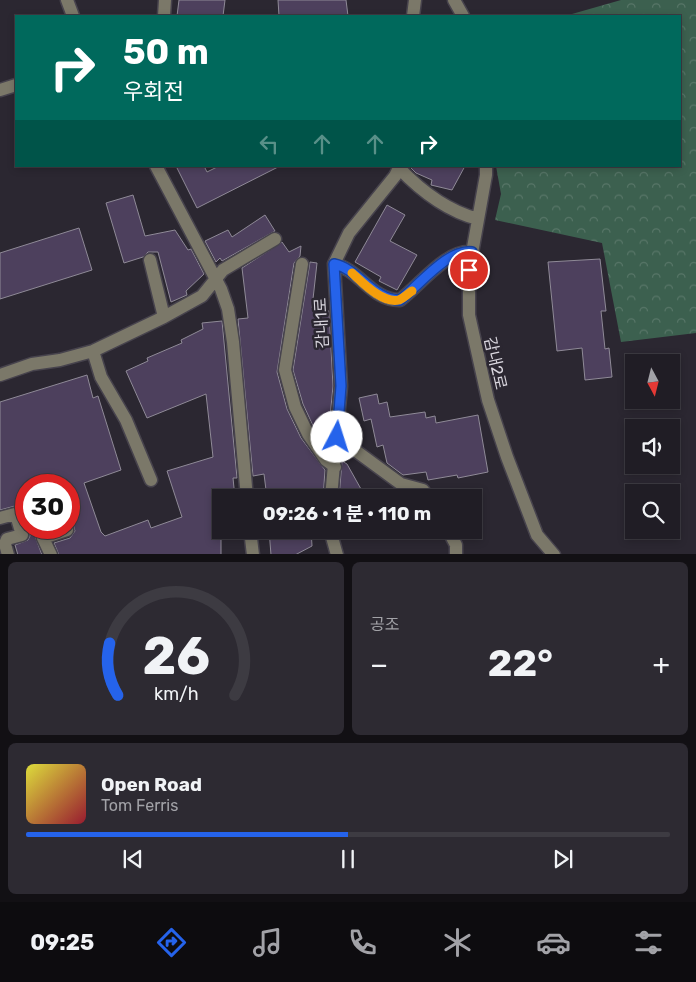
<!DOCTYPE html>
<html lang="ko">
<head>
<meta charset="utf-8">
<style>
	body { margin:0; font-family:Rubik,"Noto Sans KR",sans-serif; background:#2d2a32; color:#f1f3f6; height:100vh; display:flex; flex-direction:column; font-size:19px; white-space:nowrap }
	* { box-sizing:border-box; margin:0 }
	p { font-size:16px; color:#a2a2a7 }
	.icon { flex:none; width:28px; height:28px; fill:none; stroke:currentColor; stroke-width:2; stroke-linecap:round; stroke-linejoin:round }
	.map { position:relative; height:554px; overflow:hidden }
	.drawer { display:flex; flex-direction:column; gap:8px; padding:8px; background:#121014; flex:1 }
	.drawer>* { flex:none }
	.guide { position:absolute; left:15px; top:15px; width:666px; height:152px; border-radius:0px; box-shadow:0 2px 8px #0003,0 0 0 1px #3d3b42; background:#00695c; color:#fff; overflow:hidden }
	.needle { width:32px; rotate:173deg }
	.controls { position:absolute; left:625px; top:354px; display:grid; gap:10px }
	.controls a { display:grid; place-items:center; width:55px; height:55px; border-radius:0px; background:#201d25; box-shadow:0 2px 8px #0003,0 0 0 1px #3d3b42; font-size:25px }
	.speed { position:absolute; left:15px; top:474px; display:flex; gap:10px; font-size:25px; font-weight:700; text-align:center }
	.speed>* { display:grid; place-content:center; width:65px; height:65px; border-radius:50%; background:#201d25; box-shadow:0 2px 8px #0003,0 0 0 1px #3d3b42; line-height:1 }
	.speed .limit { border:8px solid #d22; background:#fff; color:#111 }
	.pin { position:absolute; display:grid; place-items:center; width:42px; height:42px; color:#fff; margin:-21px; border:2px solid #fff; border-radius:50%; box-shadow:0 1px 5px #0007 }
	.me { position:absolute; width:55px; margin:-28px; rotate:5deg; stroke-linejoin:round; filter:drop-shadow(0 0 4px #0008) }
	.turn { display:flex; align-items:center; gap:18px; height:105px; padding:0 25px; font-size:22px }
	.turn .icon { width:65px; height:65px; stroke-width:2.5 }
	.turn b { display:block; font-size:35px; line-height:42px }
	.lanes { display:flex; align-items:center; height:48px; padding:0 25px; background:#0003; justify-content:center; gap:25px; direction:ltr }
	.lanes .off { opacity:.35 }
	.big { font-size:38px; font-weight:700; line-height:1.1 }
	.drawer .card { flex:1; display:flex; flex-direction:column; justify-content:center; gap:8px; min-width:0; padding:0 18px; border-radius:8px; background:#2d2a32 }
	.drawer .dial { align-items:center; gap:0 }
	.dial svg { height:130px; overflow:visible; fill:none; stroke:#3d3b42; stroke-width:7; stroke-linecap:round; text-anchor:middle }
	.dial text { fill:#f1f3f6; stroke:none }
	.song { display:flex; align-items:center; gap:15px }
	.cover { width:60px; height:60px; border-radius:8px; background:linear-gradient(135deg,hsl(60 70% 55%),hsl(350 70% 35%)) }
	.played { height:5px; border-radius:2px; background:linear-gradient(90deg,#2563eb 50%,#3d3b42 50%) }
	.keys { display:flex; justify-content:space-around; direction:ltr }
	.heat { display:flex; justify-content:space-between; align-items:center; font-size:28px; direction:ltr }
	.drawer .tiles { flex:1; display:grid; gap:8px; grid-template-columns:1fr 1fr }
	.card:last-child { grid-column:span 2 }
	.trip { position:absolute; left:212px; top:489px; width:270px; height:50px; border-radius:0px; background:#201d25; box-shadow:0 2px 8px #0003,0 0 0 1px #3d3b42; font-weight:700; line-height:50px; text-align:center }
	.tab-bar { display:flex; height:80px; justify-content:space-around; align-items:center; background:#0d0c0f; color:#a2a2a7 }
	.tab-bar .icon { width:35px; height:35px }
	.tab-bar .on { color:#2563eb }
	.tab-bar b { font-size:22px; color:#f1f3f6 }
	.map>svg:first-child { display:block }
</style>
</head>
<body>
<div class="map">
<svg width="696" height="555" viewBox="0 0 696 555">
	<defs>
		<pattern id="forest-crowns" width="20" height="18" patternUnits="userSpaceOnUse" patternTransform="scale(1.25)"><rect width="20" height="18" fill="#3c604f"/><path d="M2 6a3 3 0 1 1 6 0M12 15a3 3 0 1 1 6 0" fill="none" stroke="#587668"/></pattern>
	</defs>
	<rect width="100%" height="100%" fill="#2b2731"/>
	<!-- forest -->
	<path fill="url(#forest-crowns)" d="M 621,0 L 696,0 L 696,333 L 621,342 L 602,243 L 495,220 L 501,194 L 496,166 L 680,166 L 680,16 L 565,16 Z"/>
	<!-- building -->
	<path fill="#4d405d" stroke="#8f8a97" d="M 179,0 L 225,0 L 223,16 L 177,16 Z
		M 278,0 L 346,0 L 348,16 L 279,16 Z
		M 176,166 L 204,166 L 207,172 L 219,166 L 280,166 L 197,208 Z
		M 409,166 L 465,166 L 452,190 L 431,185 L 432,180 L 416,173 Z
		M 133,195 L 145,236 L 175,230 L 188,250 L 191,249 L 204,274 L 186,291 L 187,295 L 171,302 L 158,252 L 148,252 L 143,257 L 124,263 L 106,203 Z
		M 387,205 L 405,215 L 390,241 L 417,255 L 397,290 L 379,281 L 381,277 L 355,262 Z
		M 265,215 L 275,231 L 222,261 L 220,258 L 216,262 L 205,241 L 228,230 L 232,237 Z
		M 79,228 L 92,270 L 0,299 L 0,253 Z
		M 282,242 L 289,252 L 301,246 L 300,256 L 294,263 L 277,372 L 287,409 L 301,438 L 325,470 L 323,498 L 267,498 L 264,474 L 253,476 L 238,319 L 248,318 L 242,268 Z
		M 600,259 L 606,311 L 601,311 L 605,349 L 609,348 L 612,377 L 585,380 L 582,348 L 557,351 L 548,262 Z
		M 310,262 L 317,263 L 312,308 L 329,311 L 333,386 L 327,448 L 315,430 L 303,404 L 293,370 Z
		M 222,321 L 237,478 L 233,478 L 235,498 L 221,498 L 221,555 L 59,555 L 54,543 L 70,538 L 75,531 L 73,524 L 69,522 L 69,485 L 26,485 L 26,503 L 0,510 L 0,402 L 87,375 L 93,398 L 98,396 L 121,470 L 84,483 L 101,532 L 105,536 L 148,520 L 151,528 L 182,517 L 167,471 L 213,457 L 206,394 L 147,418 L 126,371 L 148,361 L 147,358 L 182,343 L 181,340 L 203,329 L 202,323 Z
		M 377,394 L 379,404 L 387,402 L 390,417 L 425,412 L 426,418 L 435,416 L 436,423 L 478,415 L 488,472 L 458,478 L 457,475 L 428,480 L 426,472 L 403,475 L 387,463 L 383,445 L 377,447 L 371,419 L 364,421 L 359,398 Z
		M 342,461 L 347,464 L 366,498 L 339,498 Z
		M 28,528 L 49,528 L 40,531 L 35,536 L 42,555 L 18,555 L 15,545 L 28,540 L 30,536 Z
		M 269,530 L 311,530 L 312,546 L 295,555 L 271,555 Z"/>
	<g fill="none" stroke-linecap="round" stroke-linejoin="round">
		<!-- minor casing -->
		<g stroke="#47434d" stroke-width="15">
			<path id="minor" d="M 67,0 L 73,16
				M 454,0 L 463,16
				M 164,16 L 165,0
				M 413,16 L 415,0
				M 0,90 L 16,85
				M 156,166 L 221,289 L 228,309 L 233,342 L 247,498
				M 486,166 L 486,175 L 469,270 L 469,315 L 488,400 L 507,457 L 537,535 L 554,555
				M 399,168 C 421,191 447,211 478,219
				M 150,260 L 164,317
				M 302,264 L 285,370 L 295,407 L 308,434 L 326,460 L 335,467
				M 334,264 C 359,269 372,301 400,300 C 420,285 447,249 472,252
				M 93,351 L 101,377 L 126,420 L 151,480
				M 0,375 L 32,364 L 60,360 L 93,351 L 164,317 L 202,296 L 223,270 L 275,239
				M 337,437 L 401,484 L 423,490 L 428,498
				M 331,498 L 341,386 L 334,264 L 349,233 L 395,176 L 400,166
				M 0,518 L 26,511
				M 250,530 L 253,555
				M 330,530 L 337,555
				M 448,530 L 456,545 L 456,555
				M 8,555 L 5,544 L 7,539 L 22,535 L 16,515
				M 51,555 L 43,538 L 67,530"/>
		</g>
		<!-- minor -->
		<use href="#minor" stroke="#7b7869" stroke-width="12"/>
	</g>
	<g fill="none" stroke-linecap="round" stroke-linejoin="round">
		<!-- route casing -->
		<g stroke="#184099" stroke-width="12">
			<path id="route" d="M 337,437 L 341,386 L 334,264 C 359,269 372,300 400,300 C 420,285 447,249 472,252 L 469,270"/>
		</g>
		<!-- route -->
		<use href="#route" stroke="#2563eb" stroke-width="9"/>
		<!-- slow -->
		<path stroke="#f59e0b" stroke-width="9" d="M 352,273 C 363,283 383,304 399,300 C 404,298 409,293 412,291"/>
	</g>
	<g text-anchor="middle" stroke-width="5" stroke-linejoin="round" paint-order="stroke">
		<!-- street labels -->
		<g font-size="16" fill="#d9d6de" stroke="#2b2731">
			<text transform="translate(321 323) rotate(-93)" y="6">감내1로</text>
			<text transform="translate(496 363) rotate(77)" y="6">감내2로</text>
		</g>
	</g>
</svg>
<div class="controls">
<a><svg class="needle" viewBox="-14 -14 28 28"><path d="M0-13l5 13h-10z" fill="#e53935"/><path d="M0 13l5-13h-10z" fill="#a2a2a7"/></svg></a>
<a><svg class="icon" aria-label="sound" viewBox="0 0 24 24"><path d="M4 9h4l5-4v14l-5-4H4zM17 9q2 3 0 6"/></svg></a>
<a><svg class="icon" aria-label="search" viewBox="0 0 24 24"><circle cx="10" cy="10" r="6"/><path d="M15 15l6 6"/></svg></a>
</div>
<div class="speed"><div class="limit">30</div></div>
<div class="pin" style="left:469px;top:270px;background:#d93025"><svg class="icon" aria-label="arrive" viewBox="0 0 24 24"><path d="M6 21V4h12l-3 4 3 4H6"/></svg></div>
<svg class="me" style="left:337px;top:437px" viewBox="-20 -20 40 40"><circle r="19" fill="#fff"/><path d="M0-13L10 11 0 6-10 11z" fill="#2563eb"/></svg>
<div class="trip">09:26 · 1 분 · 110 m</div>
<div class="guide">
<div class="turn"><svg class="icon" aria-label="right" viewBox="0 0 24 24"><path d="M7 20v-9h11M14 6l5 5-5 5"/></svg><div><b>50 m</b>우회전</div></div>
<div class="lanes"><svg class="icon off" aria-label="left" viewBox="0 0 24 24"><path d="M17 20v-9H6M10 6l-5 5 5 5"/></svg><svg class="icon off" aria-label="ahead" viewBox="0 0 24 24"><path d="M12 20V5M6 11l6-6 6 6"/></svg><svg class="icon off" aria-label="ahead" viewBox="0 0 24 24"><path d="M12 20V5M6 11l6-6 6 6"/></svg><svg class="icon" aria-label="right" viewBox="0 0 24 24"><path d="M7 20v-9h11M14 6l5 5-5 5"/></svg></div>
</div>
</div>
<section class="drawer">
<div class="tiles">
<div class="card dial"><svg viewBox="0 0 100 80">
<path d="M14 69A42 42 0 1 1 86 69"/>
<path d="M14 69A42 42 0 0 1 9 37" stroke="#2563eb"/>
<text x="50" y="56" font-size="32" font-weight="700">26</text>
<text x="50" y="72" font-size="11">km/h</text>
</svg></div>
<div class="card"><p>공조</p>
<div class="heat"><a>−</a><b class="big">22°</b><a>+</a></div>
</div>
<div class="card">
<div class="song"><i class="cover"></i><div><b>Open Road</b><p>Tom Ferris</p></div></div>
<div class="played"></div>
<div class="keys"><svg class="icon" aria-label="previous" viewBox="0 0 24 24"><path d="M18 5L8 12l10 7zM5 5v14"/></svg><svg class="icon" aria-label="pause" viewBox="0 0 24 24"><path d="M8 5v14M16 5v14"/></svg><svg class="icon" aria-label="next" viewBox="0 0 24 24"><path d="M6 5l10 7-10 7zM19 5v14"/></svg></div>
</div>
</div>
</section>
<nav class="tab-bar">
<b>09:25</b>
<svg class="icon on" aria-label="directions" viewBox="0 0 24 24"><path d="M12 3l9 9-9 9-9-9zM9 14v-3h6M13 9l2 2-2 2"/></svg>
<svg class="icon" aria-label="music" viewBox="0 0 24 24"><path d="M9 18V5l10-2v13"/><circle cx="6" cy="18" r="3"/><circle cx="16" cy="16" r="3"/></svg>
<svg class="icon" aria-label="phone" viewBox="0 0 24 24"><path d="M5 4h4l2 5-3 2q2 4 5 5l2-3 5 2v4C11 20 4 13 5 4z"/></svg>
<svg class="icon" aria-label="climate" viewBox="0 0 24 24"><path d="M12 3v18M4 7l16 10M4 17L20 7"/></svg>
<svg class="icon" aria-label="car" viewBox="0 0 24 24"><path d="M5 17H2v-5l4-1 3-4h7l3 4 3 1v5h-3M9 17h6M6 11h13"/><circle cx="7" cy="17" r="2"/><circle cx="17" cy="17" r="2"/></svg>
<svg class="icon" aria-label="filters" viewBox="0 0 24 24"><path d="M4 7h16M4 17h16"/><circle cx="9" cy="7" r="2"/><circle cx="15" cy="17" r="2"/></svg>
</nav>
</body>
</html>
